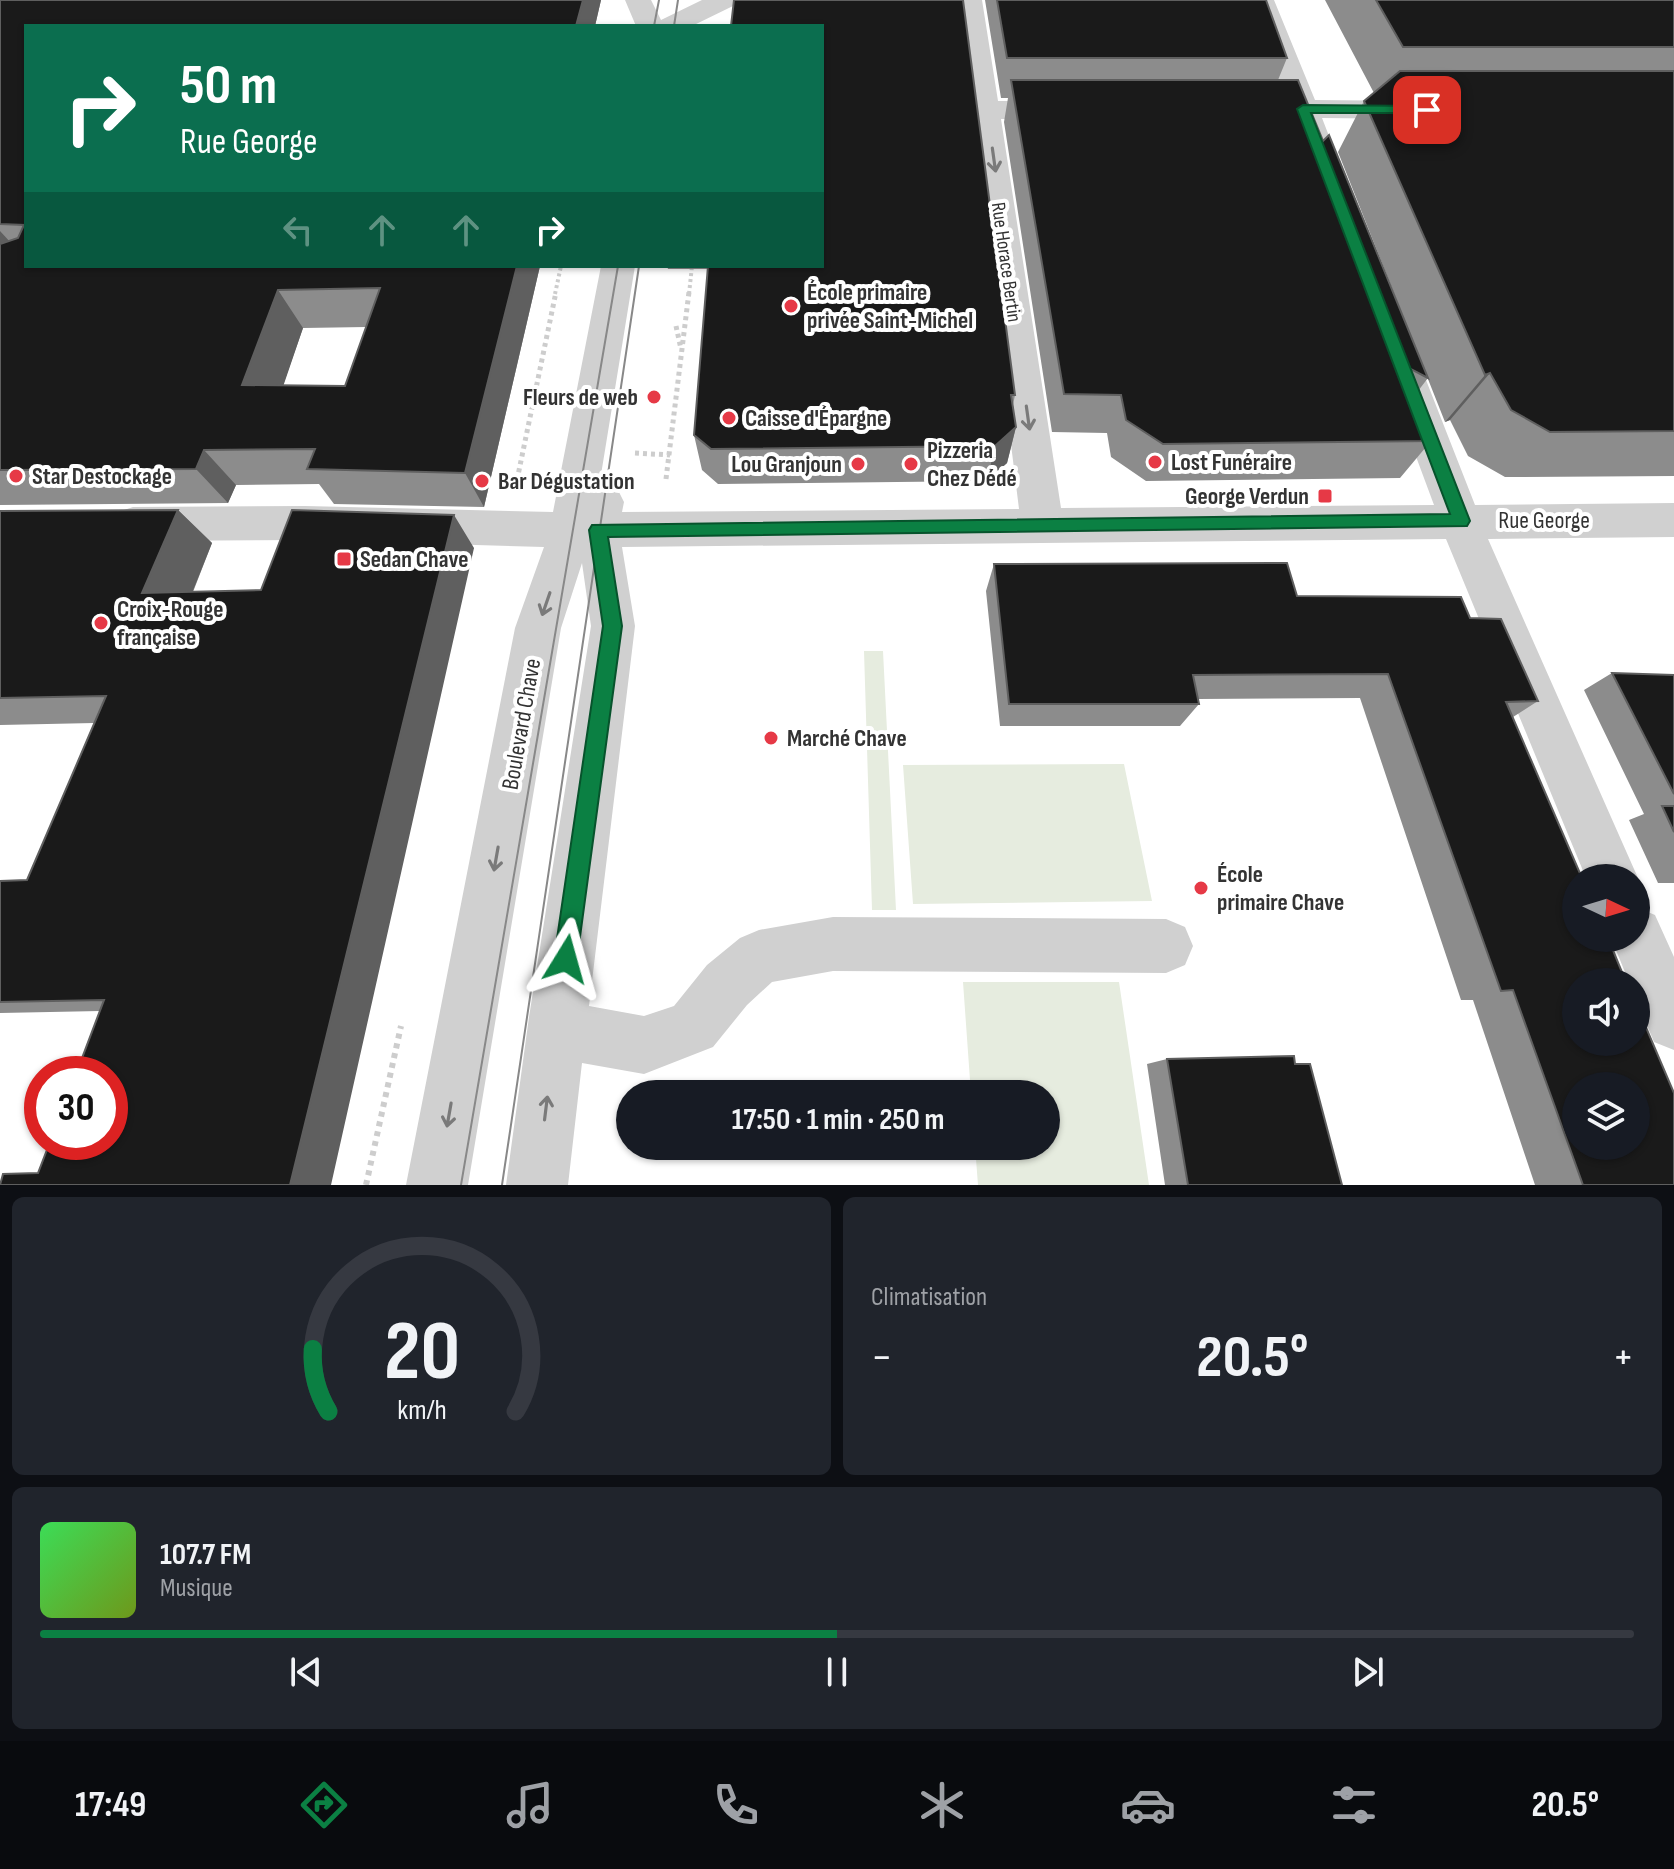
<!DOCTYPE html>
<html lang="fr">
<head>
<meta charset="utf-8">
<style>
	body { margin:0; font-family:"Sofia Sans Condensed",sans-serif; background:#20242c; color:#f1f3f6; height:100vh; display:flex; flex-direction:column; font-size:30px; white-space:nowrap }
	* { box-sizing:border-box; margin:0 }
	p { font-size:26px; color:#9ea1a6 }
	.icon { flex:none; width:44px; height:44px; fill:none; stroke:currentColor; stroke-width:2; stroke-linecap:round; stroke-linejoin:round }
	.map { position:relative; height:1185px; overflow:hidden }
	.sheet { display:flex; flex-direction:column; gap:12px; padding:12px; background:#0d0f14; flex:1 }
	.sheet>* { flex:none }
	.top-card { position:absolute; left:24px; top:24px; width:800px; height:244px; border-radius:0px; box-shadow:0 2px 6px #0004; background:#0b6e4f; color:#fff; overflow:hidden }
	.needle { width:52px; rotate:94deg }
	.fabs { position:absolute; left:1562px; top:864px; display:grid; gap:16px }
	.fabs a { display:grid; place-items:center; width:88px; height:88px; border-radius:50%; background:#171b24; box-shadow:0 2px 6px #0004; font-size:40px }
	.speed { position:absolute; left:24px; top:1056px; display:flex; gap:16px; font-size:40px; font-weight:700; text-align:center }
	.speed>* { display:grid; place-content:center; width:104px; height:104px; border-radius:50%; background:#171b24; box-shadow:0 2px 6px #0004; line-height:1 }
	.speed .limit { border:12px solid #d22; background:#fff; color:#111 }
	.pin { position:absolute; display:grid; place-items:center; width:68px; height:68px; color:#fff; margin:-34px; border-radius:16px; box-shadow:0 4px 12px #0006 }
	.me { position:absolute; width:88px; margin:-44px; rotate:8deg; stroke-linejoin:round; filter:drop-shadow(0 0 6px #0008) }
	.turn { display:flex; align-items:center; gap:28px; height:168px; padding:0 24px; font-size:36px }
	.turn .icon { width:104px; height:104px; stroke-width:2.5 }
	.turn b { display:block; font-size:56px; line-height:68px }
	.lanes { display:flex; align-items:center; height:76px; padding:0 24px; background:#0003; justify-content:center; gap:40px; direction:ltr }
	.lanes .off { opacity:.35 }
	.big { font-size:60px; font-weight:700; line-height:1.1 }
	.sheet .tile { flex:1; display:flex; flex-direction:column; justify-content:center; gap:12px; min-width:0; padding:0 28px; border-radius:12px; background:#20242c }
	.sheet .dial { align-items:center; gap:0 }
	.dial svg { height:208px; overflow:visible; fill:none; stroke:#363941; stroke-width:7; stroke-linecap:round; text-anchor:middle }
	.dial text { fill:#f1f3f6; stroke:none }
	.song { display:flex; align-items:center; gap:24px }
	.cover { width:96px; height:96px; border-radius:12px; background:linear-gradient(135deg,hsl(130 70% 55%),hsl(80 70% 35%)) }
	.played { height:8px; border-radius:4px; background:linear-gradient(90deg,#0b8043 50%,#363941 50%) }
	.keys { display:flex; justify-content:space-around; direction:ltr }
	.heat { display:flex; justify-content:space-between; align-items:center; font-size:44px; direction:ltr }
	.sheet .tiles { flex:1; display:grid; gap:12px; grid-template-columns:1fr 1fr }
	.tile:last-child { grid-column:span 2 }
	.trip { position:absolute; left:616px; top:1080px; width:444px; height:80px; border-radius:40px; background:#171b24; box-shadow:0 2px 6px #0004; font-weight:700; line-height:80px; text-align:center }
	.menu { display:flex; height:128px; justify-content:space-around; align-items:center; background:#090b0e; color:#9ea1a6 }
	.menu .icon { width:56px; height:56px }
	.menu .on { color:#0b8043 }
	.menu b { font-size:36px; color:#f1f3f6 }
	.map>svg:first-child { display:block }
</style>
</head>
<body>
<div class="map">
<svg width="1674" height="1185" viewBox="0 0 1674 1185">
	<rect width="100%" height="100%" fill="#fff"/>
	<!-- green -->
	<path fill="#e6ecdf" d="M 864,651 L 883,651 L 896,910 L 872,910 Z
		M 1124,764 L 1152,901 L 913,904 L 903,765 Z
		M 963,982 L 1119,982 L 1149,1185 L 978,1185 L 975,1146 L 1046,1146 L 1046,1094 L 971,1094 Z"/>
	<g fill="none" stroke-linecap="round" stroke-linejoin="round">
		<!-- path-far2 -->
		<path stroke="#cdcdcd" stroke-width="4" stroke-dasharray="3 3" stroke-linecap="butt" d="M 555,294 L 561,266
			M 689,294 L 692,266"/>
		<!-- path-far1 -->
		<path stroke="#cdcdcd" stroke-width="5" stroke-dasharray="4 4" stroke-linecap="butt" d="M 676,326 L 681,349
			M 635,453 L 670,455
			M 666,479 L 689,292
			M 517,480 L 556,292"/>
		<!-- path -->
		<path stroke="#cdcdcd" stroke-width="6" stroke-dasharray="5 5" stroke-linecap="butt" d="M 366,1185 L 401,1026"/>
		<!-- minor -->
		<path fill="#d0d0d0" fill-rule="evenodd" d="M 625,0 L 651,0 L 661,20 L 702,0 L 736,0 L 733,6 L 692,26 L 636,26 Z
			M 956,0 L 982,0 L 998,101 L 1068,101 L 1079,104 L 1083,110 L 1079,116 L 1068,119 L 1001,119 L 1061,508 L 1434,505 L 1379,357 L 1385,347 L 1398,344 L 1411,347 L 1417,357 L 1475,505 L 1674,503 L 1674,537 L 1488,539 L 1630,860 L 1638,878 L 1636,883 L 1636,878 L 1586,878 L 1446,539 L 622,547 L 635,626 L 589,1006 L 644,1016 L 674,1006 L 707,965 L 740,938 L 759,930 L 833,917 L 1166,919 L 1185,927 L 1193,946 L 1185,965 L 1166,973 L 833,971 L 772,982 L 747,1005 L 713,1047 L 644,1074 L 582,1063 L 568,1185 L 506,1185 L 529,1017 L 591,626 L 582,563 L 561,628 L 468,1185 L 406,1185 L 515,628 L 544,547 L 305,540 L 133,541 L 118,536 L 112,524 L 118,512 L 133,507 L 305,506 L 553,512 L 601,266 L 635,266 L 599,487 L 618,490 L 624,502 L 622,512 L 1019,509 Z
			M 1248,0 L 1274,0 L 1315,100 L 1420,101 L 1431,104 L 1435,110 L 1431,116 L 1420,119 L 1322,118 L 1329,136 L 1325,143 L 1303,143 L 1292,118 L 1265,115 L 1261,109 L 1265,103 L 1285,100 Z
			M 1636,907 L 1655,915 L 1674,957 L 1674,1050 L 1654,1042 L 1636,999 L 1636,982 L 1629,982 L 1611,938 L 1636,938 Z"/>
		<!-- tram -->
		<path stroke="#888" stroke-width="2" d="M 654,26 L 659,0
			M 674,26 L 678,0
			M 461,1185 L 618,266
			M 502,1185 L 639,266"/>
	</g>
	<!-- wall -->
	<path fill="#8c8c8c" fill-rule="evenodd" d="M 0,0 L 601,0 L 595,26 L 26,26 L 540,266 L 484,507 L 334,504 L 319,484 L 236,485 L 228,503 L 0,505 ZM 366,327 L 345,386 L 283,385 L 303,328 Z
		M 985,0 L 1266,0 L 1287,58 L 1278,80 L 1323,141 L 1428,378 L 1418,391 L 1424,407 L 1419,415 L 1431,441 L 1400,478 L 1146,481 L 1111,457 L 1107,433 L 1052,432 L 1004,122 L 1008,98 L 1001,98 Z
		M 1325,0 L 1674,0 L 1674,476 L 1505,477 L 1468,456 L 1450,420 L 1445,422 L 1338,152 L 1364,101 L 1374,93 Z
		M 667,266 L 822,266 L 1015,395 L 1013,405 L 1016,427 L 1007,463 L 987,481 L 718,484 L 702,470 L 694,435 L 708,269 L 668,269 Z
		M 178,510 L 212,543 L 193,592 L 261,590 L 474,548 L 39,1173 L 100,1011 L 0,1013 L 0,881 L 27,880 L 94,723 L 0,725 L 0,511 Z
		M 994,564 L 1297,596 L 1470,618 L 1538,701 L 1513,717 L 1674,1185 L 1535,1185 L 1473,1000 L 1461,1000 L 1360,698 L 1198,699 L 1199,704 L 1180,726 L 1000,726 L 986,591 Z
		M 1612,673 L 1674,675 L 1674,883 L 1658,883 L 1629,820 L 1644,814 L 1584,690 Z
		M 1167,1059 L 1295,1064 L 1342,1185 L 1165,1185 L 1147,1064 Z"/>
	<!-- shaded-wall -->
	<path fill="#5f5f5f" d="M 583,0 L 601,0 L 595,26 L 576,26 Z
		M 0,231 L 23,256 L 0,266 Z
		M 517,266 L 540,266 L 484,507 L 465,473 Z
		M 278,290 L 303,328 L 271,422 L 242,385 Z
		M 1490,373 L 1450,420 L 1445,422 L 1485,375 Z
		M 1016,427 L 1007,463 L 987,481 L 995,446 Z
		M 204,450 L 236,485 L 228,503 L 196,469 Z
		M 178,510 L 212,543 L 180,623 L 142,593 Z
		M 454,515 L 474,548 L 331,1185 L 290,1185 Z"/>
	<!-- building -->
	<path fill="#1a1a1a" stroke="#5f5f5f" stroke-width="2" fill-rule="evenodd" d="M 0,0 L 583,0 L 576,26 L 26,26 L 26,266 L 517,266 L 465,473 L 307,469 L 315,449 L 204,450 L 196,469 L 0,470 L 0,244 L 18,238 L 24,225 L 0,224 ZM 380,288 L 345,386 L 242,385 L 278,290 Z
		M 734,0 L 963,0 L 1015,395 L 1011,395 L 1016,427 L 995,446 L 711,449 L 694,435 L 708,266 L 822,266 L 822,26 L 731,26 Z
		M 997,0 L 1266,0 L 1287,58 L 1007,58 Z
		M 1376,0 L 1674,0 L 1674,47 L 1403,47 Z
		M 1400,71 L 1674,71 L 1674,431 L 1550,432 L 1511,410 L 1490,373 L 1485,375 L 1364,101 Z
		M 1011,80 L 1298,80 L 1323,141 L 1329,135 L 1428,378 L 1409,368 L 1424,407 L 1417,411 L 1431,441 L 1163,444 L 1126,420 L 1121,395 L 1064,394 Z
		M 178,510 L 142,593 L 261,590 L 292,510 L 454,515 L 290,1185 L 0,1185 L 3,1174 L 38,1173 L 50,1142 L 110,1142 L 110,1074 L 76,1074 L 104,1000 L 0,1002 L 0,881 L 27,880 L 106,696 L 0,698 L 0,511 Z
		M 1287,563 L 1297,596 L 1461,597 L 1470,618 L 1501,619 L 1538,701 L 1506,702 L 1582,878 L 1576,878 L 1576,938 L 1608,938 L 1626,982 L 1576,982 L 1576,1042 L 1636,1042 L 1636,1004 L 1674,1093 L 1674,1185 L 1583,1185 L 1513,990 L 1501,991 L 1388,674 L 1193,675 L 1199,704 L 1009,704 L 994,564 ZM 1576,1086 L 1636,1086 L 1636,1146 L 1576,1146 Z
		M 1612,673 L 1674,675 L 1674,794 Z
		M 1662,806 L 1674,806 L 1674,832 Z
		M 1294,1056 L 1295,1064 L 1310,1064 L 1342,1185 L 1188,1185 L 1167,1059 Z"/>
	<!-- one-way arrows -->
	<defs><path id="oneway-shaft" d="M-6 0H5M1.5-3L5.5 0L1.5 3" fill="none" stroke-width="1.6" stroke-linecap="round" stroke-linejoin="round" transform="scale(2)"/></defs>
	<g stroke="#7a7a7a">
		<use href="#oneway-shaft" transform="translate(994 160) rotate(82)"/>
		<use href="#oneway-shaft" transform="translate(1028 418) rotate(82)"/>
		<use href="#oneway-shaft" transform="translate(546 604) rotate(109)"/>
		<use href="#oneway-shaft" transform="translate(496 859) rotate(100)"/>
		<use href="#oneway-shaft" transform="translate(546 1108) rotate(-83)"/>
		<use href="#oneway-shaft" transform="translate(449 1115) rotate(100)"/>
	</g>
	<!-- route -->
	<path fill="#0b8043" stroke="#07532c" stroke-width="2" d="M 1303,105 L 1427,106 L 1433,110 L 1427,113 L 1311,113 L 1470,521 L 1467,526 L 608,537 L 622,626 L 577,959 L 574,967 L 566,970 L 558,967 L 554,959 L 603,626 L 589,530 L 592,525 L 1450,514 L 1297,109 Z"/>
	<!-- markers -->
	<g fill="#e63946" stroke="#fff" stroke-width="3">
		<circle cx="791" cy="306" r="8"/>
		<circle cx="654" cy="397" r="8"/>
		<circle cx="729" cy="418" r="8"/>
		<circle cx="1155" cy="462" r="8"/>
		<circle cx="858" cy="464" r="8"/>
		<circle cx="911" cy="464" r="8"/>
		<circle cx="16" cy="476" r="8"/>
		<circle cx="482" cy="481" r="8"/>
		<rect x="1317" y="488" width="16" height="16" rx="4"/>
		<rect x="336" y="551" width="16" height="16" rx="4"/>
		<circle cx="101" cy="623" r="8"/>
		<circle cx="771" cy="738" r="8"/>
		<circle cx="1201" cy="888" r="8"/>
	</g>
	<g text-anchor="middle" stroke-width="8" stroke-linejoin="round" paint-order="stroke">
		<!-- far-street labels -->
		<g font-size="20" fill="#333" stroke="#fff">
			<text transform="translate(1007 262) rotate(82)" y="7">Rue Horace Bertin</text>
		</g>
		<!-- poi labels -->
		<g font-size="24" font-weight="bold" fill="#333" stroke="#fff" text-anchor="start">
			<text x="807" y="300">École primaire<tspan x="807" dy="28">privée Saint-Michel</tspan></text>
			<text x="638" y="405" text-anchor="end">Fleurs de web</text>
			<text x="745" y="426">Caisse d'Épargne</text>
			<text x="927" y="458">Pizzeria<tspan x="927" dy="28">Chez Dédé</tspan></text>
			<text x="1171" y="470">Lost Funéraire</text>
			<text x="842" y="472" text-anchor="end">Lou Granjoun</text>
			<text x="32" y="484">Star Destockage</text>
			<text x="498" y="489">Bar Dégustation</text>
			<text x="1309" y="504" text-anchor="end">George Verdun</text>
			<text x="360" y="567">Sedan Chave</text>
			<text x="117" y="617">Croix-Rouge<tspan x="117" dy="28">française</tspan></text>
			<text x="787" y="746">Marché Chave</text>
			<text x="1217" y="882">École<tspan x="1217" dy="28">primaire Chave</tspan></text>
		</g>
		<!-- street labels -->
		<g font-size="24" fill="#333" stroke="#fff">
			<text x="1544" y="528">Rue George</text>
			<text transform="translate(521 724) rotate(-80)" y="8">Boulevard Chave</text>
		</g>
	</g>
</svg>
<div class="fabs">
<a><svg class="needle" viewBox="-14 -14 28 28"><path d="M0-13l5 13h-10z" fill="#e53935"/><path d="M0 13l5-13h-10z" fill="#9ea1a6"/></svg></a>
<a><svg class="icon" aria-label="sound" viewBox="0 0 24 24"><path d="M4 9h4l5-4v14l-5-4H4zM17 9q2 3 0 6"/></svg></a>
<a><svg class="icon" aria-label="layers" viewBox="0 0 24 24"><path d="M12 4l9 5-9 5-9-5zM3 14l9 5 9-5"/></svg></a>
</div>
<div class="speed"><div class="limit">30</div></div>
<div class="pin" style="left:1427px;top:110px;background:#d93025"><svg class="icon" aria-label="arrive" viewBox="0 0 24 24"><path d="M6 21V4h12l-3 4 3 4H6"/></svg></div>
<svg class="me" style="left:566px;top:959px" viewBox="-20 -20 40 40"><path d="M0-17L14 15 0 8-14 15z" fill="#0b8043" stroke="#fff" stroke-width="4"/></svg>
<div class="trip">17:50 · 1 min · 250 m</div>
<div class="top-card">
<div class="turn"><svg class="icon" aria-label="right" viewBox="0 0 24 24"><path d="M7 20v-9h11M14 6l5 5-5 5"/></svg><div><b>50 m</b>Rue George</div></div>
<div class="lanes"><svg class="icon off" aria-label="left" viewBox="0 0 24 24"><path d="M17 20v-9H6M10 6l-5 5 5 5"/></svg><svg class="icon off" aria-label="ahead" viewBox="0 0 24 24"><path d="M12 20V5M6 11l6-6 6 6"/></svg><svg class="icon off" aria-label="ahead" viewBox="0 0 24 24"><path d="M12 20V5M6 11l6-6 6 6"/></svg><svg class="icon" aria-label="right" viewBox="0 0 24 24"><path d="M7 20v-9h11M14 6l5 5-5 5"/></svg></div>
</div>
</div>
<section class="sheet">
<div class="tiles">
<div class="tile dial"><svg viewBox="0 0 100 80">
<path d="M14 69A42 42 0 1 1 86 69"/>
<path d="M14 69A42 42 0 0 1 8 45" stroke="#0b8043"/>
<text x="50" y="56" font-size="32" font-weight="700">20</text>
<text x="50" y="72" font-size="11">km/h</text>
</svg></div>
<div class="tile"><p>Climatisation</p>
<div class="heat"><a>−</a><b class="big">20.5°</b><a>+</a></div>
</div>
<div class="tile">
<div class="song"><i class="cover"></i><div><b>107.7 FM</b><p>Musique</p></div></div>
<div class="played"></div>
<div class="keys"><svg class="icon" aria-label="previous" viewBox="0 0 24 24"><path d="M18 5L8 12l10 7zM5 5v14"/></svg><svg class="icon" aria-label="pause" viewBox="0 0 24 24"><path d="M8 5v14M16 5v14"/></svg><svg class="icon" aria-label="next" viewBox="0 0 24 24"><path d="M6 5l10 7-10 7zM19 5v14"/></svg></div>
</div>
</div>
</section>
<nav class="menu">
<b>17:49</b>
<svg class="icon on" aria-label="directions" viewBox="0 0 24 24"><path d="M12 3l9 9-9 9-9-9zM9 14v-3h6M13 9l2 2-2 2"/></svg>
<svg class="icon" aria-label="music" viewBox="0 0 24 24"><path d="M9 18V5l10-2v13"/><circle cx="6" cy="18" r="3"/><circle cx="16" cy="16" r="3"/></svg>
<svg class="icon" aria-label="phone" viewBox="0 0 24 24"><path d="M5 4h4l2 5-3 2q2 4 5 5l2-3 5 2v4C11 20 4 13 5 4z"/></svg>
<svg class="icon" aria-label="climate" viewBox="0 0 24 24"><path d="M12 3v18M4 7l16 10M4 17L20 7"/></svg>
<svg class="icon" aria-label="car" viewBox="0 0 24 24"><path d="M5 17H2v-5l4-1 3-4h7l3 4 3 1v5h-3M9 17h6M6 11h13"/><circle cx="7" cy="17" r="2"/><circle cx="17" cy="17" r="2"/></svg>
<svg class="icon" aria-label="filters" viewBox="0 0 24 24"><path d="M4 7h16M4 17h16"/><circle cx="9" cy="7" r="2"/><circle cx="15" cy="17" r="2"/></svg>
<b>20.5°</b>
</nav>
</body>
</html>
